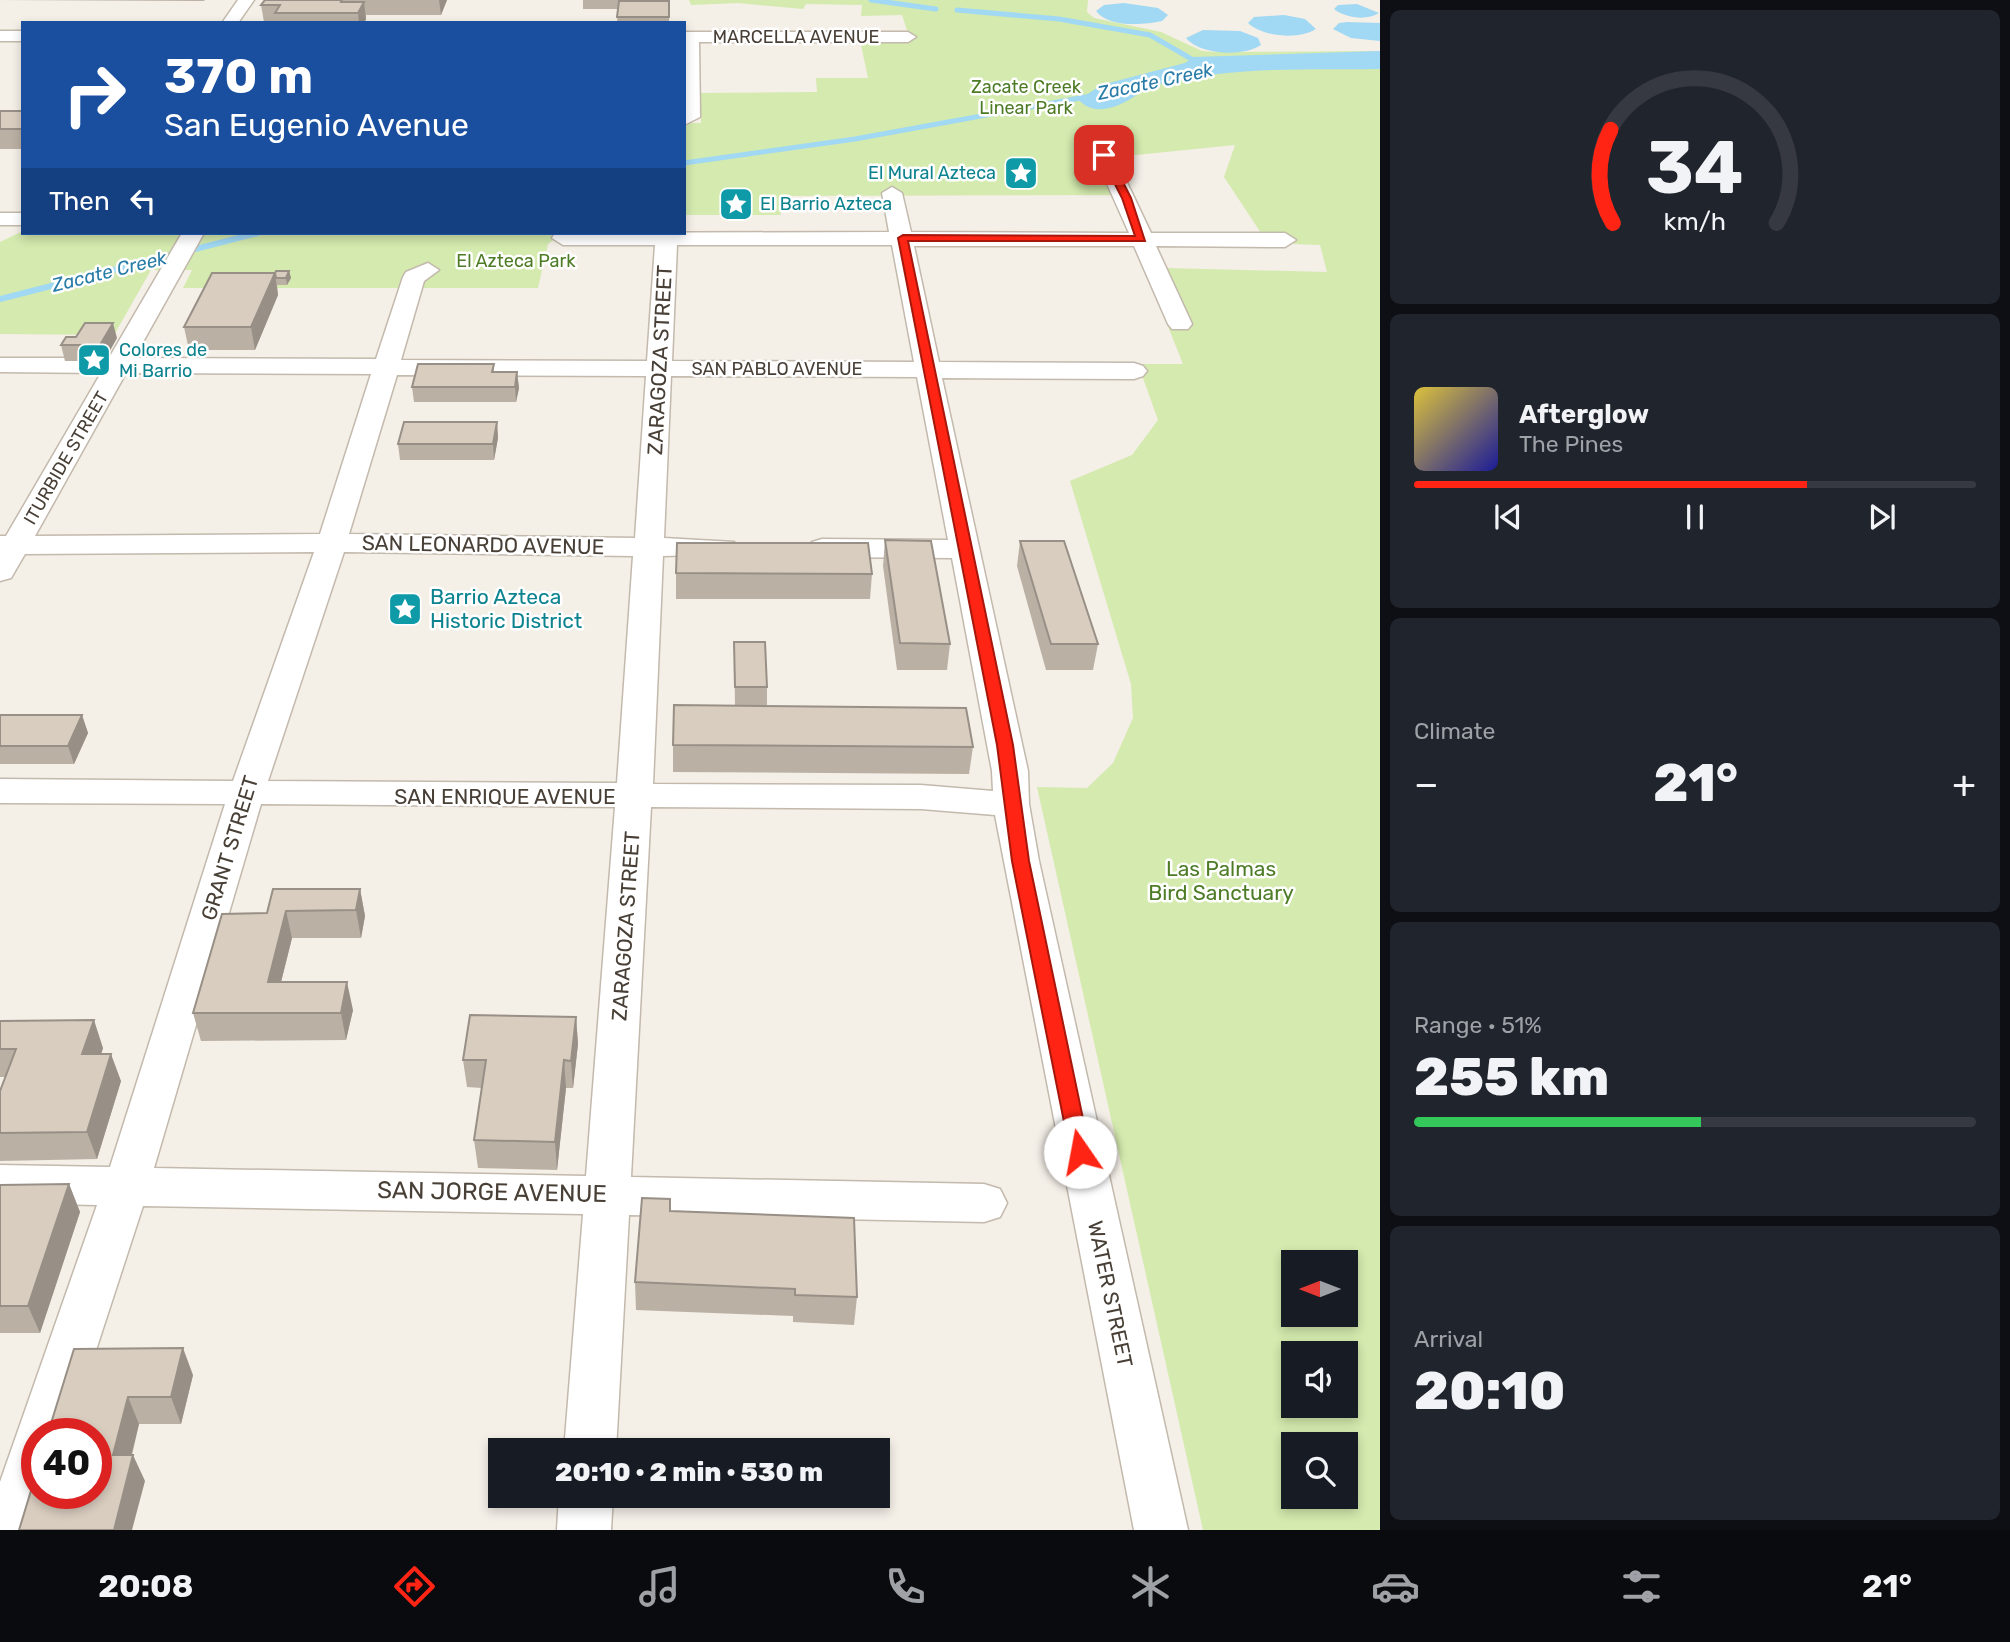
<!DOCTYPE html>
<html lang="en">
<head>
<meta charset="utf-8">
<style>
	body { margin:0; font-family:Rubik,sans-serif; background:#20242c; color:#f1f3f6; height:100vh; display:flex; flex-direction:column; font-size:26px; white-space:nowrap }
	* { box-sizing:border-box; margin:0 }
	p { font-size:23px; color:#9ea1a6 }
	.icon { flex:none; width:38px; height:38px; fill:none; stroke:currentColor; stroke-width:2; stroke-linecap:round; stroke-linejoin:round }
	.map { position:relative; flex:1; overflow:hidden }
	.sheet { display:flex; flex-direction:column; gap:10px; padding:10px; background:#0d0f14; width:630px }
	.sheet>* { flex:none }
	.hud { position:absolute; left:21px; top:21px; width:665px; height:214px; border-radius:0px; box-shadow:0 4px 10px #0003; background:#1a4fa0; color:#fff; overflow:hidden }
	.needle { width:46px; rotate:270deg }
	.fabs { position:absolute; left:1281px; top:1250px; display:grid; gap:14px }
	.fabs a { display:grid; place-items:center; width:77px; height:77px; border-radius:0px; background:#171b24; box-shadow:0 4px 10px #0003; font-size:35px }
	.speed { position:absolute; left:21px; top:1418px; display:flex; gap:14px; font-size:35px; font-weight:700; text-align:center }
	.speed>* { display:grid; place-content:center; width:91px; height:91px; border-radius:50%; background:#171b24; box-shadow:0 4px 10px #0003; line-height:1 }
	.speed .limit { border:10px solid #d22; background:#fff; color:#111 }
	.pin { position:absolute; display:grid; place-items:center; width:60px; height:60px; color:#fff; margin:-30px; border-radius:14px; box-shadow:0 4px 10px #0006 }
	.me { position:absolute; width:77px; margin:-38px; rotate:348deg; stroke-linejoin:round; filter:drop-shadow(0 0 5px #0008) }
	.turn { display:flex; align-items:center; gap:24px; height:147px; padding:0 28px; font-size:32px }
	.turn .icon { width:91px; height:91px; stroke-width:2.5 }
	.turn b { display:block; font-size:49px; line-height:60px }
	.then { display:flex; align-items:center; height:66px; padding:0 28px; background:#0003; gap:14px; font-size:26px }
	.big { font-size:52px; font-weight:800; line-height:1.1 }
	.sheet .tile { flex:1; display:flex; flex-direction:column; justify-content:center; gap:10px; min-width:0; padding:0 24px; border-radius:10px; background:#20242c }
	.sheet .dial { align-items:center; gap:0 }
	.dial svg { height:182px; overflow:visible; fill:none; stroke:#363941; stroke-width:7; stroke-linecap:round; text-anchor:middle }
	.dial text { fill:#f1f3f6; stroke:none }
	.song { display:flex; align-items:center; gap:21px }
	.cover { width:84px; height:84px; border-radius:10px; background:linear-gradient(135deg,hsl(50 70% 55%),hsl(240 70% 35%)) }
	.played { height:7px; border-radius:4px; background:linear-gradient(90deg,#ff2413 70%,#363941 70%) }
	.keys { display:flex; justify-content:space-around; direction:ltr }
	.heat { display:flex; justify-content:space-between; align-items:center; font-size:38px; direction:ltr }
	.charge { height:10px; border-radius:5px; background:linear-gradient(90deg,#34c759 51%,#363941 0) }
	.trip { position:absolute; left:488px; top:1438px; width:402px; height:70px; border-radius:0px; background:#171b24; box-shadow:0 4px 10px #0003; font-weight:800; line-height:70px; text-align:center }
	.dock { display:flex; height:112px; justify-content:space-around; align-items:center; background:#090b0e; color:#9ea1a6 }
	.dock .icon { width:49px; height:49px }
	.dock .selected { color:#ff2413 }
	.dock b { font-size:32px; color:#f1f3f6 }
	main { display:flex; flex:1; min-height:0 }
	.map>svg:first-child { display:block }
</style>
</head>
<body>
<main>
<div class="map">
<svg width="1380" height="1530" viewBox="0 0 1380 1530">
	<rect width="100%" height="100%" fill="#f4efe7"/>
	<!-- green -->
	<path fill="#d4eaae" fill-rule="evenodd" d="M 689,0 L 1088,0 L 1087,12 L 1094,18 L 1161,32 L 1202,51 L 1217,52 L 1380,51 L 1380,1530 L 1203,1530 L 1037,787 L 1087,788 L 1113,763 L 1133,718 L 1131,684 L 1070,481 L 1132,455 L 1158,420 L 1138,364 L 1183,364 L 1167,324 L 1188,324 L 1166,268 L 1327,272 L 1320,245 L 1294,244 L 1288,236 L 1263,236 L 1224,177 L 1235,145 L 1116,157 L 1132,195 L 779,196 L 781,215 L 684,215 L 684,123 L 701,123 L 701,93 L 817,92 L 816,78 L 868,78 L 860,40 L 910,39 L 902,15 L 861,16 L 862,5 L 806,4 L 803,9 L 738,3 L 691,5 ZM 1293,1262 L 1346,1262 L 1346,1314 L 1293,1314 ZM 1293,1353 L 1346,1353 L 1346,1405 L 1293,1405 ZM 1293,1444 L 1346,1444 L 1346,1496 L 1293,1496 Z
		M 23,231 L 23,233 L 659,233 L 559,236 L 548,244 L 538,288 L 183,288 L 192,270 L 151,270 L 114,335 L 0,334 L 0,242 Z"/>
	<!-- water -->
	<path fill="#a1d8f3" d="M 1124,3 L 1158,8 L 1168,15 L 1162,21 C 1143,25 1109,28 1096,11 L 1104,5 Z
		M 1357,4 L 1379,13 C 1367,21 1345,18 1334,9 L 1338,5 Z
		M 1284,15 L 1305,19 L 1316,29 C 1299,40 1263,37 1248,23 L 1254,17 Z
		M 1347,22 L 1380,23 L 1380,41 L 1351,38 L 1333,29 L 1339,23 Z
		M 1203,30 L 1240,31 L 1258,38 L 1261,45 C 1243,57 1200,55 1186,38 Z
		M 1380,51 L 1380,69 C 1312,70 1244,66 1177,81 C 1166,83 1149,85 1141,92 C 1126,103 1097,120 1079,100 L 1101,85 L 1185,63 L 1194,57 Z"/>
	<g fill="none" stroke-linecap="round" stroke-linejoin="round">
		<!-- stream-far1 -->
		<path stroke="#a1d8f3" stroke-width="5" d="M 871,0 L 936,9
			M 957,10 L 1059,19 L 1150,35 L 1202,65
			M 684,163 L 855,139 L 1091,96"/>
		<!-- stream -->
		<path stroke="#a1d8f3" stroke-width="6" d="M 0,299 L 258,233"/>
		<!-- minor casing -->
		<g stroke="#c3b9ac" stroke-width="3">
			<path id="minor" d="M 238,0 L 254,0 L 238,23 L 222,23 Z
				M 0,31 L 23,31 L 23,41 L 0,41 Z
				M 684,32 L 908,32 L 916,37 L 908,42 L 699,42 L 700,117 L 684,125 Z
				M 1095,147 L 1111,151 L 1114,155 L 1151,233 L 1285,233 L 1296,240 L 1285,247 L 1156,246 L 1192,324 L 1188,329 L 1172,329 L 1168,324 L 1134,246 L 914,246 L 939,362 L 1134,363 L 1143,366 L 1147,371 L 1143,376 L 1134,379 L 942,378 L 1028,771 L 1029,804 L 1039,861 L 1188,1530 L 1134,1530 L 995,815 L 921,809 L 651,807 L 631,1177 L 984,1184 L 1000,1189 L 1007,1203 L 1000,1217 L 984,1222 L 629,1215 L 616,1451 L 564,1451 L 583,1214 L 143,1206 L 69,1433 L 37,1433 L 37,1493 L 49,1493 L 37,1530 L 0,1530 L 0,1482 L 97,1205 L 0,1203 L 0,1165 L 110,1167 L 225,804 L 0,803 L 0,779 L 233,781 L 314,552 L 25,554 L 11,578 L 0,581 L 0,536 L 6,536 L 101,373 L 0,372 L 0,358 L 109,358 L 182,233 L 204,233 L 134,358 L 376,359 L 403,277 L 406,272 L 428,263 L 439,270 L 424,281 L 401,360 L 647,361 L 655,245 L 563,245 L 552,238 L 555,233 L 889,232 L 882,193 L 892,187 L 902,193 L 911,232 L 1129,233 L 1096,159 L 1085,153 ZM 677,245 L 892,245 L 914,362 L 672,361 ZM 126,373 L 371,374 L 320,534 L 35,536 ZM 397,375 L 646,376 L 635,538 L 349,534 ZM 671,376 L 917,377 L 948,540 L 822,539 L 812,542 L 807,548 L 812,554 L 822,557 L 952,558 L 992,771 L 993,791 L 921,785 L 653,784 L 663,556 L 734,554 L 739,548 L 734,542 L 664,538 ZM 344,552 L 633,556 L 617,783 L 268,781 ZM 261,804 L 615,807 L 586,1176 L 154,1168 Z
				M 0,213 L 23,213 L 23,225 L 0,225 Z
				M 559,1496 L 613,1496 L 611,1530 L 557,1530 Z"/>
		</g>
		<!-- minor -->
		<use href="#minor" fill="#fff" fill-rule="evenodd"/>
	</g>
	<!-- wall -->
	<path fill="#bbb0a4" d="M 0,0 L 205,0 L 204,1 Z
		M 265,0 L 447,0 L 441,15 L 366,15 L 366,19 L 364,23 L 229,23 L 264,22 L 261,5 Z
		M 583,0 L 668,0 L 669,1 L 669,23 L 617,23 L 618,9 L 583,9 Z
		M 0,111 L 23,111 L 23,149 L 0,149 Z
		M 289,271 L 291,278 L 287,285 L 277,285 L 278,295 L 255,350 L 189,350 L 184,327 L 275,273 Z
		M 117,338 L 104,361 L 65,361 L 61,345 Z
		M 494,364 L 494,372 L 517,372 L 519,388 L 516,402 L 414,402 L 412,387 Z
		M 497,422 L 498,438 L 494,460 L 400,460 L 398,444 Z
		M 885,540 L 950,644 L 947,670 L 897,670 L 883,566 Z
		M 1020,541 L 1098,644 L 1093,670 L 1046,670 L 1017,566 Z
		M 676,573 L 872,574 L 870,599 L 676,599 Z
		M 734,642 L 767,687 L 767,705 L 735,705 Z
		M 0,715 L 82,715 L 88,733 L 74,764 L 0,764 Z
		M 673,745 L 973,747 L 969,774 L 673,772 Z
		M 360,889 L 365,916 L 361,938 L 292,938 L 281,982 L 353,1010 L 346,1040 L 201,1041 L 193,1013 L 267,913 Z
		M 576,1017 L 578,1044 L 573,1088 L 566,1088 L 557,1170 L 478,1168 L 474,1140 L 482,1088 L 467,1087 L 463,1060 Z
		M 0,1021 L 103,1048 L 101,1054 L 121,1081 L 97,1159 L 0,1161 L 0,1091 L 5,1077 L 0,1077 Z
		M 69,1184 L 80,1212 L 40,1333 L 0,1333 L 0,1185 Z
		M 670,1211 L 857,1297 L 854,1325 L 793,1322 L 793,1316 L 636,1310 L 635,1282 Z
		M 74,1349 L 193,1375 L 181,1424 L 139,1424 L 132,1455 L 145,1481 Z"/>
	<!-- shaded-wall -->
	<path fill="#989086" d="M 439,0 L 447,0 L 441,15 Z
		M 364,2 L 366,19 L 364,23 L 359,23 L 358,13 Z
		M 289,271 L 291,278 L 287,285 L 286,278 Z
		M 275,273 L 278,295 L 255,350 L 251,327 Z
		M 113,323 L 117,338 L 104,361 L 100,345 Z
		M 517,372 L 519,388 L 516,402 L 515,387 Z
		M 497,422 L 498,438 L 494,460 L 493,444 Z
		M 82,715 L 88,733 L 74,764 L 68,746 Z
		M 360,889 L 365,916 L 361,938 L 356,910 Z
		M 286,911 L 292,938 L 274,1010 L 268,982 Z
		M 347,982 L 353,1010 L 346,1040 L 341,1013 Z
		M 576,1017 L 578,1044 L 573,1088 L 571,1061 Z
		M 94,1020 L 103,1048 L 92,1082 L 82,1054 Z
		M 111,1054 L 121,1081 L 97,1159 L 87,1132 Z
		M 564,1060 L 566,1088 L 557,1170 L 555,1142 Z
		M 69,1184 L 80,1212 L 40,1333 L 28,1306 Z
		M 183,1348 L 193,1375 L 181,1424 L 171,1397 Z
		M 128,1397 L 139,1424 L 125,1481 L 113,1455 Z
		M 133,1455 L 145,1481 L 132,1530 L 114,1530 Z"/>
	<!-- building -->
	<path fill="#d9cdbf" stroke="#989086" stroke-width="2" d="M 265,0 L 342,0 L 341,2 L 364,2 L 358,13 L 275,13 L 280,5 L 261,5 Z
		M 619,1 L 669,1 L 669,17 L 617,17 Z
		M 229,22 L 288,22 L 288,23 Z
		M 0,111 L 23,111 L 23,129 L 0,129 Z
		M 276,271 L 289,271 L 286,278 L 276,278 L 275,273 L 273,277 Z
		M 212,273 L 275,273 L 251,327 L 184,327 Z
		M 85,323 L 113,323 L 100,345 L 61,345 L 66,337 L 76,337 Z
		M 418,364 L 494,364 L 492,372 L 517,372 L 515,387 L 412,387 Z
		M 404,422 L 497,422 L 493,444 L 398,444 Z
		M 885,540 L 931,541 L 950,644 L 900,643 Z
		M 1020,541 L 1064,541 L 1098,644 L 1051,644 Z
		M 677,543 L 868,543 L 872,574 L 676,573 Z
		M 734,642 L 765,642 L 767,687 L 735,687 Z
		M 674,705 L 966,708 L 973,747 L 673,745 Z
		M 0,715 L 82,715 L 68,746 L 0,746 Z
		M 273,889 L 360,889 L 356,910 L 286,911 L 268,982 L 347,982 L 341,1013 L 193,1013 L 222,914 L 267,913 Z
		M 470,1015 L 576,1017 L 571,1061 L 564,1060 L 555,1142 L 474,1140 L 486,1060 L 463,1060 Z
		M 94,1020 L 82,1054 L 111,1054 L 87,1132 L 0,1133 L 0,1091 L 16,1049 L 0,1049 L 0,1021 Z
		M 69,1184 L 28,1306 L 0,1306 L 0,1185 Z
		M 642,1198 L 670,1199 L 670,1211 L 854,1218 L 857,1297 L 795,1295 L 795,1289 L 635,1282 Z
		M 183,1348 L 171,1397 L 128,1397 L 113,1455 L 133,1455 L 114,1530 L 19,1530 L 37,1471 L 37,1493 L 96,1493 L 96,1433 L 48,1433 L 74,1349 Z"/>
	<!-- route -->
	<path fill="#ff2413" stroke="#a6170c" stroke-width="2" d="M 1104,152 L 1109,155 L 1131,198 L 1145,241 L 908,241 L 1013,745 L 1029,861 L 1090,1152 L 1087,1158 L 1073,1158 L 1070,1152 L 1012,861 L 997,745 L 898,238 L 903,235 L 1135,236 L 1122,198 L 1100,155 Z"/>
	<!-- icons -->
	<defs>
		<g id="sight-square" transform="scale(1.75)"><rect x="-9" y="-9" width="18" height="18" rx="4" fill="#0f9aa8" stroke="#fff"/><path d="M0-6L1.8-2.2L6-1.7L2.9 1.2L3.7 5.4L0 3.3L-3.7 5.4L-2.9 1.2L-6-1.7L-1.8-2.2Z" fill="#fff"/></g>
	</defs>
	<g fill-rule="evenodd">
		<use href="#sight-square" x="1021" y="173"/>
		<use href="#sight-square" x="736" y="204"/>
		<use href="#sight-square" x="94" y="360"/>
		<use href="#sight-square" x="405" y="609"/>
	</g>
	<g text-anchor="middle" stroke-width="5" stroke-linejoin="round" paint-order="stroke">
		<!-- far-street labels -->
		<g font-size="18" fill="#483f36" stroke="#fff">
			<text x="796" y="43">MARCELLA AVENUE</text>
			<text x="777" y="375">SAN PABLO AVENUE</text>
			<text transform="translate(66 458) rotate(-60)" y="6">ITURBIDE STREET</text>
		</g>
		<!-- far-park labels -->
		<g font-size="18" fill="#4e7c26" stroke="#fff">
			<text x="1026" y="93">Zacate Creek<tspan x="1026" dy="21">Linear Park</tspan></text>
			<text x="516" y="267">El Azteca Park</text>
		</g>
		<!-- far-culture labels -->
		<g font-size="18" fill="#0d838f" stroke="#fff" text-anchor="start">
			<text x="996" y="179" text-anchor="end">El Mural Azteca</text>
			<text x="760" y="210">El Barrio Azteca</text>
			<text x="119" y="356">Colores de<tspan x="119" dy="21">Mi Barrio</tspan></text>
		</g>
		<!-- far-water labels -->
		<g font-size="19" font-style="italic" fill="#287ca7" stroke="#fff">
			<text transform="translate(1155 81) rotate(-12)" y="7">Zacate Creek</text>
			<text transform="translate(109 271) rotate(-14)" y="7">Zacate Creek</text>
		</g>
		<!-- street labels -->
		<g font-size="21" fill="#483f36" stroke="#fff">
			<text transform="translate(660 360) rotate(-87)" y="7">ZARAGOZA STREET</text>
			<text transform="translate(483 545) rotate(1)" y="7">SAN LEONARDO AVENUE</text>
			<text x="505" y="804">SAN ENRIQUE AVENUE</text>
			<text transform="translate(230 848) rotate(-73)" y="7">GRANT STREET</text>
			<text transform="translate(626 926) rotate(-86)" y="7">ZARAGOZA STREET</text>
			<text transform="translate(1110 1294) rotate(78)" y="7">WATER STREET</text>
		</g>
		<!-- culture labels -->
		<g font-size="21" fill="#0d838f" stroke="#fff" text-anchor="start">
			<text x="430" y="604">Barrio Azteca<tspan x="430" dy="24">Historic District</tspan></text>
		</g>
		<!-- park labels -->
		<g font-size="21" fill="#4e7c26" stroke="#fff">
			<text x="1221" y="876">Las Palmas<tspan x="1221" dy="24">Bird Sanctuary</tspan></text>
		</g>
		<!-- near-street labels -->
		<g font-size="24" fill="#483f36" stroke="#fff">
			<text transform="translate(492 1192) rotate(1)" y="8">SAN JORGE AVENUE</text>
		</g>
	</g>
</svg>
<div class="fabs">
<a><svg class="needle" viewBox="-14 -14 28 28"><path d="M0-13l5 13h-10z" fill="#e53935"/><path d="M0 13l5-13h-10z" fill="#9ea1a6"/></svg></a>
<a><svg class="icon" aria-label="sound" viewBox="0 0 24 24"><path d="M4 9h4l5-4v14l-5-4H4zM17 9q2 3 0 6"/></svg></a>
<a><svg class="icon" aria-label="search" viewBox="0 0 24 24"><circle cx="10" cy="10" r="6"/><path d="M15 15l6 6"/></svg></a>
</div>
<div class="speed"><div class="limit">40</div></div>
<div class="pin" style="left:1104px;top:155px;background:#d93025"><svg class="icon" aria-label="arrive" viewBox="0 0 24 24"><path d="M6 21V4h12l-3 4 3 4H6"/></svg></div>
<svg class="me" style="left:1080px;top:1152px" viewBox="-20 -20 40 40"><circle r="19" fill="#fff"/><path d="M0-13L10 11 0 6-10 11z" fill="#ff2413"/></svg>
<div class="trip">20:10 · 2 min · 530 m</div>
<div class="hud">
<div class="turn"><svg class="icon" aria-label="right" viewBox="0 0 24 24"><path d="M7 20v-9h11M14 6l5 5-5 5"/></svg><div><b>370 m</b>San Eugenio Avenue</div></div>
<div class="then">Then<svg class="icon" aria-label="left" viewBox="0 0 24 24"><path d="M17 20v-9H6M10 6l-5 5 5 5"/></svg></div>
</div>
</div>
<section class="sheet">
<div class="tile dial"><svg viewBox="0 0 100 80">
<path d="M14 69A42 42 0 1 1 86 69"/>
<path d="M14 69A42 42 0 0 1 13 28" stroke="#ff2413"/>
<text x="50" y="56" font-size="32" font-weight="700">34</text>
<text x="50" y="72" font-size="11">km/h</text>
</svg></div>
<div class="tile">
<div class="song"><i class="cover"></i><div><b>Afterglow</b><p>The Pines</p></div></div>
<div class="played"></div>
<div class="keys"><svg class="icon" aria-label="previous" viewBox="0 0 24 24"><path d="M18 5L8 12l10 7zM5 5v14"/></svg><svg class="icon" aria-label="pause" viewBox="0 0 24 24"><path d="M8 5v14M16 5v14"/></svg><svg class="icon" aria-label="next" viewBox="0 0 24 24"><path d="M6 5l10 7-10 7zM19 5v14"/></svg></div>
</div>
<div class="tile"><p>Climate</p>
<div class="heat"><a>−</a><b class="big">21°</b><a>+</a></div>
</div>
<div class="tile"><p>Range · 51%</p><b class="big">255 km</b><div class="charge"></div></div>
<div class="tile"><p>Arrival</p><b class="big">20:10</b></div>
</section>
</main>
<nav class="dock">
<b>20:08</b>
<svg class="icon selected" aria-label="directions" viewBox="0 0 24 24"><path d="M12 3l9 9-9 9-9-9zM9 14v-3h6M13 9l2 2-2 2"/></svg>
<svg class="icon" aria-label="music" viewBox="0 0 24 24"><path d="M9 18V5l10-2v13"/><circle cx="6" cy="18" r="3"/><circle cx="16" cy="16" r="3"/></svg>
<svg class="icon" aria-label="phone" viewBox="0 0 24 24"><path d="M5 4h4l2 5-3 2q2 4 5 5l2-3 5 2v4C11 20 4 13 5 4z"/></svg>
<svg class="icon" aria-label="climate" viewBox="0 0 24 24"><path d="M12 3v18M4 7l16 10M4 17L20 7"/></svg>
<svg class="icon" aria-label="car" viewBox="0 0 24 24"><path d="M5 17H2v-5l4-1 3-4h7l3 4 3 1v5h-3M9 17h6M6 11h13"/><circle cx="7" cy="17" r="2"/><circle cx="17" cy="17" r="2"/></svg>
<svg class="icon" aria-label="filters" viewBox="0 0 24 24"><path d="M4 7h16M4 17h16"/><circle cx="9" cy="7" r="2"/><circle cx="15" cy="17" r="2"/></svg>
<b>21°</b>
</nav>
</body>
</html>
